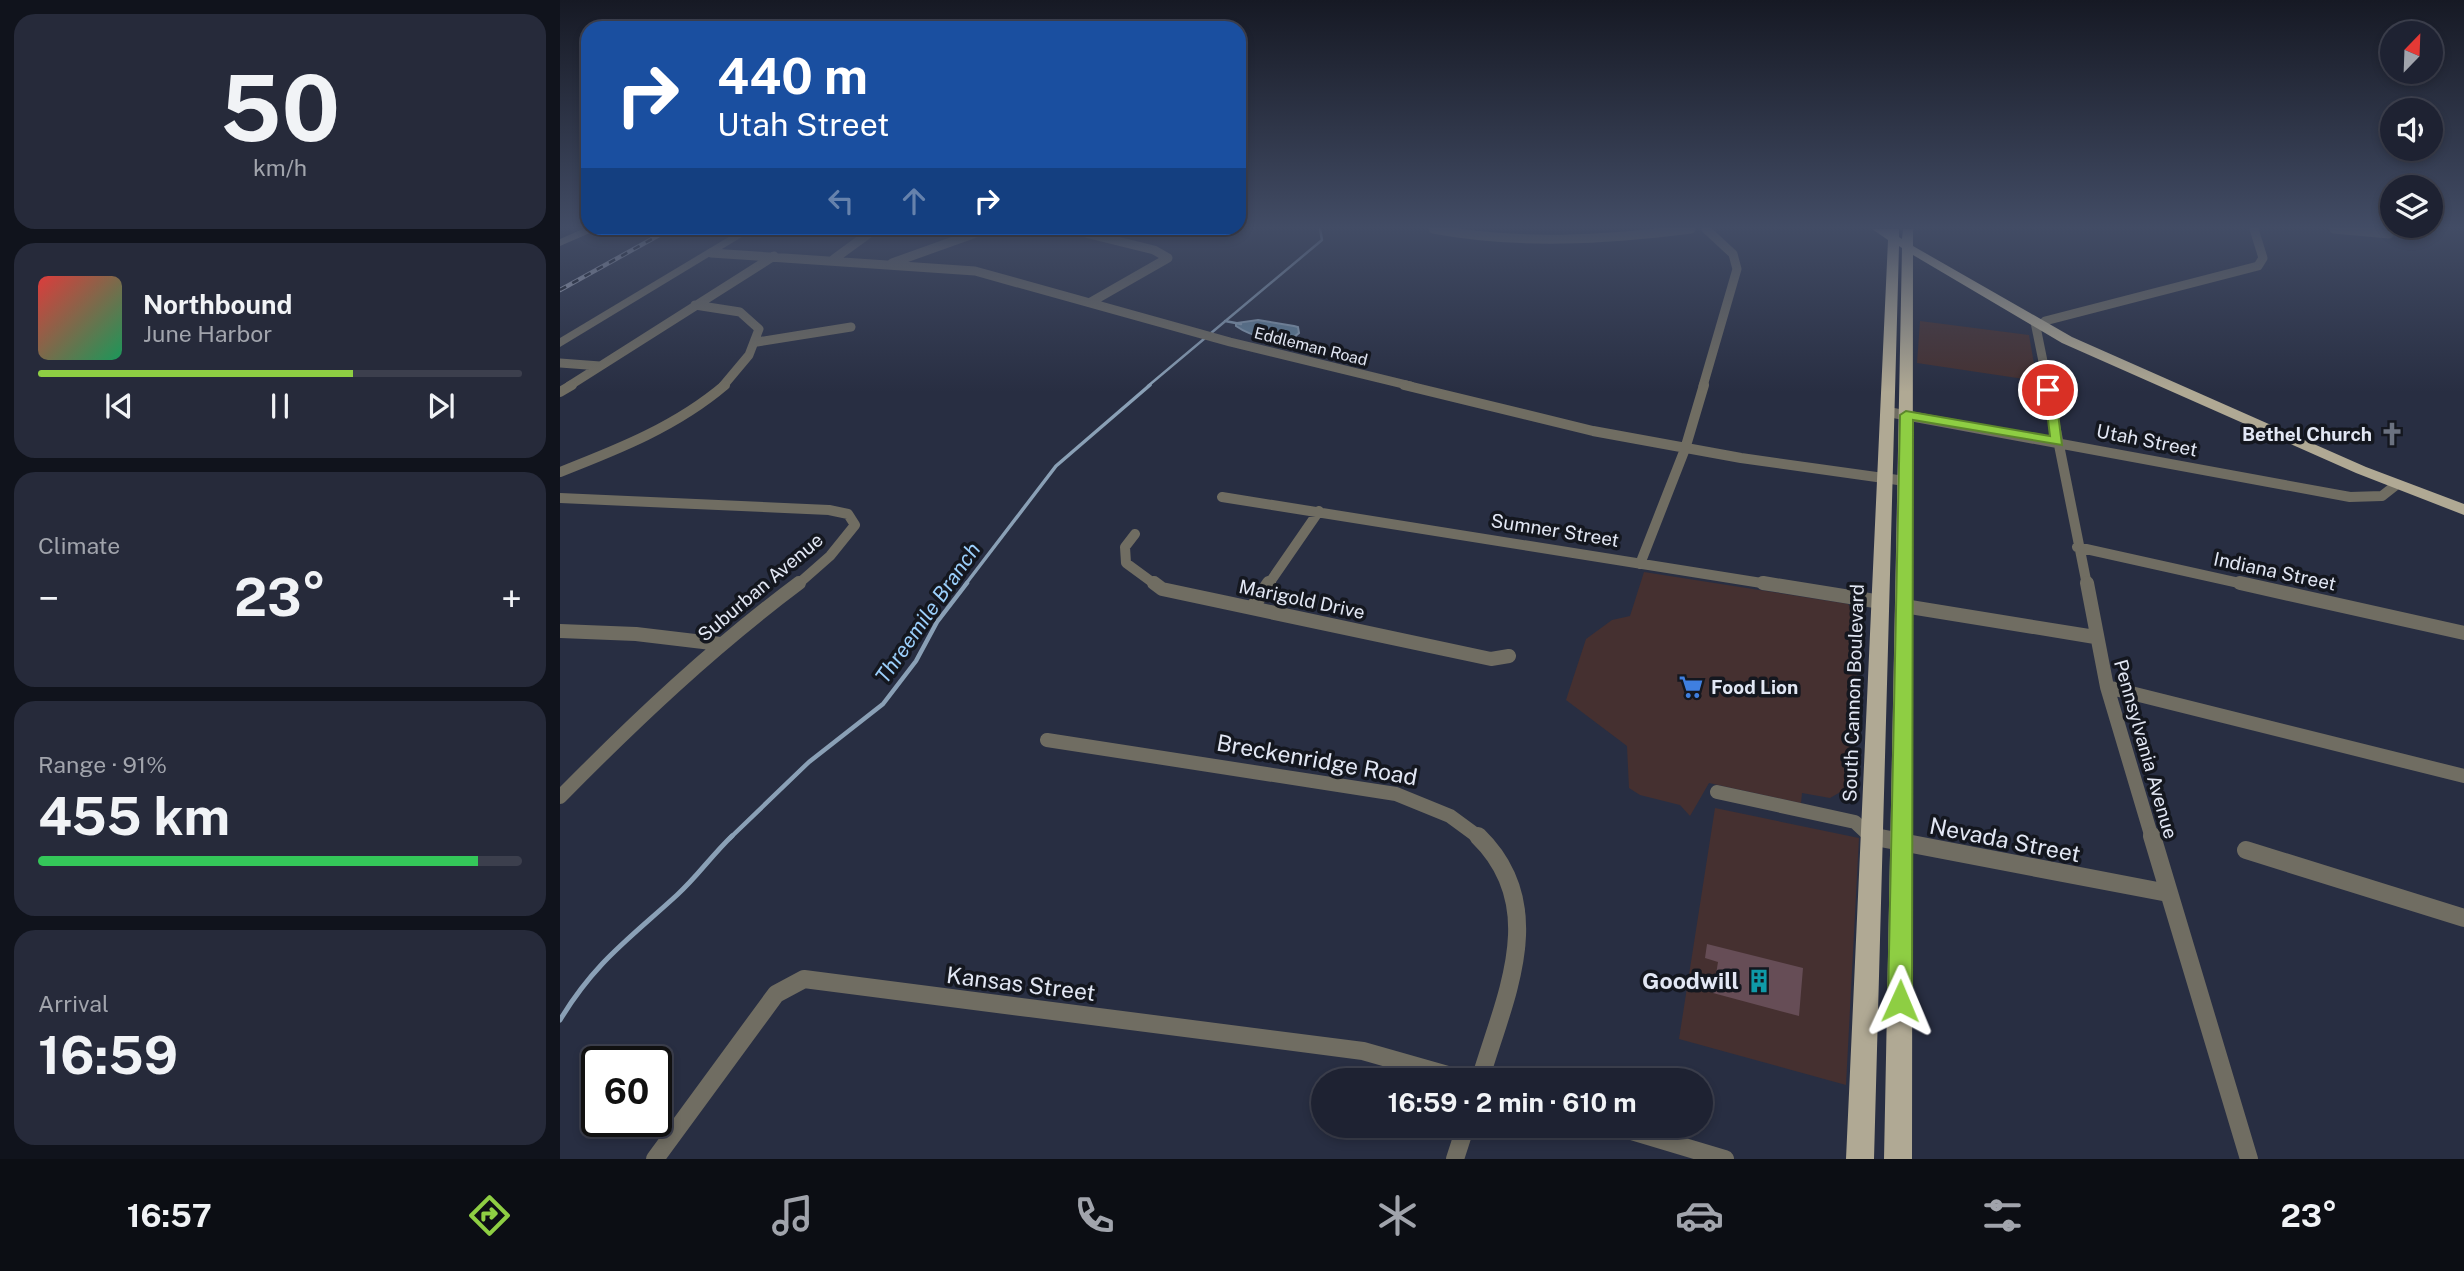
<!DOCTYPE html>
<html lang="en">
<head>
<meta charset="utf-8">
<style>
	body { margin:0; font-family:"Public Sans",sans-serif; background:#262a3a; color:#f1f3f6; height:100vh; display:flex; flex-direction:column; font-size:26px; white-space:nowrap }
	* { box-sizing:border-box; margin:0 }
	p { font-size:23px; color:#a1a4ac }
	.icon { flex:none; width:38px; height:38px; fill:none; stroke:currentColor; stroke-width:2; stroke-linecap:round; stroke-linejoin:round }
	.map { position:relative; flex:1; overflow:hidden }
	.drawer { display:flex; flex-direction:column; gap:14px; padding:14px; background:#10131c; width:560px }
	.drawer>* { flex:none }
	.guide { position:absolute; left:21px; top:21px; width:665px; height:214px; border-radius:21px; box-shadow:0 4px 10px #0003,0 0 0 2px #3c3f4d; background:#1a4fa0; color:#fff; overflow:hidden }
	.needle { width:46px; rotate:23deg }
	.tools { position:absolute; left:1820px; top:21px; display:grid; gap:14px }
	.tools a { display:grid; place-items:center; width:63px; height:63px; border-radius:50%; background:#1e2232; box-shadow:0 4px 10px #0003,0 0 0 2px #3c3f4d; font-size:35px }
	.speed { position:absolute; left:21px; top:1046px; display:flex; gap:14px; font-size:35px; font-weight:700; text-align:center }
	.speed>* { display:grid; place-content:center; width:91px; height:91px; border-radius:50%; background:#1e2232; box-shadow:0 4px 10px #0003,0 0 0 2px #3c3f4d; line-height:1 }
	.speed .limit { border:4px solid #111; border-radius:10px; background:#fff; color:#111 }
	.pin { position:absolute; display:grid; place-items:center; width:60px; height:60px; color:#fff; margin:-30px; border:4px solid #fff; border-radius:50%; box-shadow:0 2px 7px #0007 }
	.me { position:absolute; width:77px; margin:-38px; rotate:1deg; stroke-linejoin:round; filter:drop-shadow(0 0 5px #0008) }
	.turn { display:flex; align-items:center; gap:24px; height:147px; padding:0 21px; font-size:32px }
	.turn .icon { width:91px; height:91px; stroke-width:2.5 }
	.turn b { display:block; font-size:49px; line-height:60px }
	.lanes { display:flex; align-items:center; height:66px; padding:0 21px; background:#0003; justify-content:center; gap:35px; direction:ltr }
	.lanes .off { opacity:.35 }
	.big { font-size:52px; font-weight:700; line-height:1.1 }
	.drawer .card { flex:1; display:flex; flex-direction:column; justify-content:center; gap:10px; min-width:0; padding:0 24px; border-radius:21px; background:#262a3a }
	.drawer .dial { align-items:center; gap:0 }
	.dial b { font-size:91px; line-height:1 }
	.song { display:flex; align-items:center; gap:21px }
	.cover { width:84px; height:84px; border-radius:10px; background:linear-gradient(135deg,hsl(0 70% 55%),hsl(150 70% 35%)) }
	.played { height:7px; border-radius:4px; background:linear-gradient(90deg,#8ece43 65%,#3c3f4d 65%) }
	.keys { display:flex; justify-content:space-around; direction:ltr }
	.heat { display:flex; justify-content:space-between; align-items:center; font-size:38px; direction:ltr }
	.charge { height:10px; border-radius:5px; background:linear-gradient(90deg,#34c759 91%,#3c3f4d 0) }
	.trip { position:absolute; left:751px; top:1068px; width:402px; height:70px; border-radius:35px; background:#1e2232; box-shadow:0 4px 10px #0003,0 0 0 2px #3c3f4d; font-weight:700; line-height:70px; text-align:center }
	.menu { display:flex; height:112px; justify-content:space-around; align-items:center; background:#0c0e14; color:#a1a4ac }
	.menu .icon { width:49px; height:49px }
	.menu .selected { color:#8ece43 }
	.menu b { font-size:32px; color:#f1f3f6 }
	main { display:flex; flex:1; min-height:0 }
	.map>svg:first-child { display:block }
</style>
</head>
<body>
<main>
<section class="drawer">
<div class="card dial"><b>50</b><p>km/h</p></div>
<div class="card">
<div class="song"><i class="cover"></i><div><b>Northbound</b><p>June Harbor</p></div></div>
<div class="played"></div>
<div class="keys"><svg class="icon" aria-label="previous" viewBox="0 0 24 24"><path d="M18 5L8 12l10 7zM5 5v14"/></svg><svg class="icon" aria-label="pause" viewBox="0 0 24 24"><path d="M8 5v14M16 5v14"/></svg><svg class="icon" aria-label="next" viewBox="0 0 24 24"><path d="M6 5l10 7-10 7zM19 5v14"/></svg></div>
</div>
<div class="card"><p>Climate</p>
<div class="heat"><a>−</a><b class="big">23°</b><a>+</a></div>
</div>
<div class="card"><p>Range · 91%</p><b class="big">455 km</b><div class="charge"></div></div>
<div class="card"><p>Arrival</p><b class="big">16:59</b></div>
</section>
<div class="map">
<svg width="1904" height="1159" viewBox="0 0 1904 1159">
	<rect width="100%" height="100%" fill="#282e42"/>
	<!-- commercial -->
	<path fill="#453030" d="M 1360,321 L 1469,335 L 1477,381 L 1357,363 Z
		M 1084,572 L 1288,604 L 1300,618 L 1291,786 L 1270,798 L 1242,793 L 1241,803 L 1149,783 L 1130,816 L 1120,805 L 1080,795 L 1069,788 L 1067,746 L 1006,700 L 1026,639 L 1052,620 L 1070,616 Z
		M 1155,808 L 1299,838 L 1286,1085 L 1119,1039 Z"/>
	<!-- water -->
	<path fill="#64829b" stroke="#8aa0b6" stroke-width="2" d="M 698,320 L 734,326 L 738,327 L 739,333 C 726,347 690,336 676,326 L 676,323 Z"/>
	<g fill="none" stroke-linecap="round" stroke-linejoin="round">
		<!-- stream-far3 -->
		<path stroke="#8aa0b6" stroke-width="2.5" d="M 665,321 L 681,324
			M 588,386 L 762,240 L 760,229"/>
		<!-- stream-far2 -->
		<path stroke="#8aa0b6" stroke-width="3.5" d="M 405,585 L 496,466 L 590,385"/>
		<!-- stream-far1 -->
		<path stroke="#8aa0b6" stroke-width="4.5" d="M 170,838 L 249,762 L 323,704 L 356,661 L 377,622 L 407,583"/>
		<!-- stream -->
		<path stroke="#8aa0b6" stroke-width="5" d="M 0,1020 C 35,962 69,939 117,895 C 137,877 152,855 172,836"/>
	</g>
	<!-- building -->
	<path fill="#664d56" d="M 1147,944 L 1243,968 L 1239,1016 L 1153,993 L 1158,962 L 1145,958 Z"/>
	<g fill="none" stroke-linecap="round" stroke-linejoin="round">
		<!-- minor-far3 -->
		<path stroke="#706d62" stroke-width="9" d="M 509,229 L 594,250 L 608,258 L 531,302
			M 873,229 C 959,245 1044,240 1131,229
			M 1774,229 L 1829,234
			M 151,253 L 415,271 L 670,342 L 851,386
			M 274,259 L 315,229
			M 332,263 L 427,229
			M 135,305 L 180,312 L 199,329 L 189,355 L 163,386
			M 1485,321 L 1698,266 L 1703,258 L 1694,229
			M 1475,322 L 1488,386
			M 197,342 L 291,327
			M 0,363 L 40,366
			M 9,386 L 214,256
			M 1143,386 L 1177,269 L 1173,254 L 1146,229"/>
		<!-- minor-far2 -->
		<path stroke="#706d62" stroke-width="10" d="M 844,385 L 1033,431 L 1181,458 L 1345,481
			M 1487,385 L 1527,585
			M 0,392 L 12,385
			M 1328,412 L 1790,497 L 1822,496 L 1836,485
			M 0,472 C 59,449 117,426 165,385
			M 662,497 L 1214,585
			M 0,498 L 269,510 L 288,514 L 295,525 L 270,556 L 237,585
			M 575,534 L 565,547 L 566,563 L 596,585
			M 1517,547 L 1688,585
			M 1080,564 L 1125,449 L 1144,385
			M 708,585 L 759,511"/>
		<!-- minor-far1 -->
		<path stroke="#706d62" stroke-width="14" d="M 594,583 L 602,589 L 931,659 L 949,656
			M 1203,583 L 1321,602
			M 1527,583 L 1547,687 L 1592,838
			M 1680,583 L 1904,633
			M 1344,606 L 1535,637
			M 692,608 L 709,583
			M 0,631 L 76,634 L 160,644
			M 1547,687 L 1904,776
			M 487,740 L 836,794 L 890,816 L 920,838
			M 1157,792 L 1295,822 L 1312,838
			M 0,797 C 76,720 152,648 239,583"/>
		<!-- minor -->
		<path stroke="#706d62" stroke-width="18" d="M 918,836 C 991,907 944,998 920,1080
			M 1310,836 L 1608,893
			M 1592,836 L 1689,1159
			M 1686,850 L 1904,918
			M 1051,1125 L 1165,1159
			M 95,1159 L 216,994 L 244,979 L 803,1051 L 905,1080
			M 895,1159 L 906,1125"/>
		<!-- tertiary -->
		<path fill="#706d62" fill-rule="evenodd" d="M 182,229 L 195,229 L 0,347 L 0,338 Z"/>
		<!-- secondary -->
		<path fill="#948f7e" fill-rule="evenodd" d="M 23,229 L 39,229 L 0,246 L 0,239 Z"/>
		<!-- primary -->
		<path fill="#b0a994" fill-rule="evenodd" d="M 1312,229 L 1339,229 L 1339,237 L 1342,239 L 1343,229 L 1353,229 L 1353,246 L 1512,337 L 1806,467 L 1904,504 L 1904,515 L 1796,473 L 1502,343 L 1353,255 L 1352,1159 L 1324,1159 L 1342,248 L 1339,246 L 1314,1159 L 1286,1159 L 1328,240 Z"/>
		<!-- rail casing -->
		<g stroke="#b3b8c7" stroke-width="4.5">
			<path id="rail" d="M 0,290 L 110,229"/>
		</g>
		<!-- rail -->
		<use href="#rail" stroke="#14171f" stroke-width="2.5" stroke-dasharray="7" stroke-linecap="butt"/>
	</g>
	<!-- sky -->
	<linearGradient id="sky" x2="0" y2="1"><stop stop-color="#161924"/><stop offset="0.58" stop-color="#424c65"/><stop offset="1" stop-color="#424c65" stop-opacity="0"/></linearGradient>
	<rect width="1904" height="392" fill="url(#sky)"/>
	<!-- route -->
	<path fill="#8ece43" stroke="#5c862c" stroke-width="2" d="M 1484,387 L 1495,390 L 1502,445 L 1353,420 L 1352,1001 L 1348,1009 L 1340,1012 L 1332,1009 L 1328,1001 L 1340,415 L 1346,411 L 1490,436 Z"/>
	<!-- icons -->
	<defs>
		<g id="church-bare" transform="scale(1.89)"><path d="M-1.2-6h2.4v3.5h3.3v2.4h-3.3V6h-2.4V-.1h-3.3v-2.4h3.3Z" fill="#6b7280" stroke="#14171f" stroke-width="2.5" paint-order="stroke"/></g>
		<g id="supermarket-bare" transform="scale(1.89)"><path d="M-6-5.5h2.5l.6 2H6L4.5 2H-2.5L-4.4-4H-6ZM-1.5 3.2a1.3 1.3 0 1 0 .1 0ZM3 3.2a1.3 1.3 0 1 0 .1 0Z" fill="#3f7fe0" stroke="#14171f" stroke-width="2.5" paint-order="stroke"/></g>
		<g id="building-bare" transform="scale(1.89)"><path d="M-4-6H4V6H1V3H-1V6H-4ZM-2.5-4.3h1.7v1.8h-1.7ZM.8-4.3h1.7v1.8H.8ZM-2.5-1h1.7V.8h-1.7ZM.8-1h1.7V.8H.8Z" fill="#0f9aa8" stroke="#14171f" stroke-width="2.5" paint-order="stroke"/></g>
	</defs>
	<g fill-rule="evenodd">
		<use href="#church-bare" x="1832" y="434"/>
		<use href="#supermarket-bare" x="1131" y="687"/>
		<use href="#building-bare" x="1199" y="981"/>
	</g>
	<g text-anchor="middle" stroke-width="7" stroke-linejoin="round" paint-order="stroke">
		<!-- far-street labels -->
		<g font-size="16" fill="#e2e7f4" stroke="#14171f">
			<text transform="translate(751 346) rotate(14)" y="6">Eddleman Road</text>
		</g>
		<!-- poi labels -->
		<g font-size="19" font-weight="bold" fill="#e2e7f4" stroke="#14171f" text-anchor="end">
			<text x="1812" y="441">Bethel Church</text>
			<text x="1151" y="694" text-anchor="start">Food Lion</text>
		</g>
		<!-- street labels -->
		<g font-size="19" fill="#e2e7f4" stroke="#14171f">
			<text transform="translate(1587 440) rotate(11)" y="7">Utah Street</text>
			<text transform="translate(995 530) rotate(9)" y="7">Sumner Street</text>
			<text transform="translate(1715 571) rotate(12)" y="7">Indiana Street</text>
			<text transform="translate(200 587) rotate(-40)" y="7">Suburban Avenue</text>
			<text transform="translate(742 599) rotate(12)" y="7">Marigold Drive</text>
			<text transform="translate(1293 693) rotate(-88)" y="7">South Cannon Boulevard</text>
			<text transform="translate(1586 749) rotate(74)" y="7">Pennsylvania Avenue</text>
		</g>
		<!-- water labels -->
		<g font-size="21" font-style="italic" fill="#9bcffb" stroke="#14171f">
			<text transform="translate(368 613) rotate(-55)" y="7">Threemile Branch</text>
		</g>
		<!-- near-street labels -->
		<g font-size="23" fill="#e2e7f4" stroke="#14171f">
			<text transform="translate(757 760) rotate(10)" y="8">Breckenridge Road</text>
			<text transform="translate(1445 840) rotate(11)" y="8">Nevada Street</text>
			<text transform="translate(461 984) rotate(7)" y="8">Kansas Street</text>
		</g>
		<!-- near-poi labels -->
		<g font-size="23" font-weight="bold" fill="#e2e7f4" stroke="#14171f" text-anchor="end">
			<text x="1179" y="989">Goodwill</text>
		</g>
	</g>
</svg>
<div class="tools">
<a><svg class="needle" viewBox="-14 -14 28 28"><path d="M0-13l5 13h-10z" fill="#e53935"/><path d="M0 13l5-13h-10z" fill="#a1a4ac"/></svg></a>
<a><svg class="icon" aria-label="sound" viewBox="0 0 24 24"><path d="M4 9h4l5-4v14l-5-4H4zM17 9q2 3 0 6"/></svg></a>
<a><svg class="icon" aria-label="layers" viewBox="0 0 24 24"><path d="M12 4l9 5-9 5-9-5zM3 14l9 5 9-5"/></svg></a>
</div>
<div class="speed"><div class="limit">60</div></div>
<div class="pin" style="left:1488px;top:390px;background:#d93025"><svg class="icon" aria-label="arrive" viewBox="0 0 24 24"><path d="M6 21V4h12l-3 4 3 4H6"/></svg></div>
<svg class="me" style="left:1340px;top:1001px" viewBox="-20 -20 40 40"><path d="M0-17L14 15 0 8-14 15z" fill="#8ece43" stroke="#fff" stroke-width="4"/></svg>
<div class="trip">16:59 · 2 min · 610 m</div>
<div class="guide">
<div class="turn"><svg class="icon" aria-label="right" viewBox="0 0 24 24"><path d="M7 20v-9h11M14 6l5 5-5 5"/></svg><div><b>440 m</b>Utah Street</div></div>
<div class="lanes"><svg class="icon off" aria-label="left" viewBox="0 0 24 24"><path d="M17 20v-9H6M10 6l-5 5 5 5"/></svg><svg class="icon off" aria-label="ahead" viewBox="0 0 24 24"><path d="M12 20V5M6 11l6-6 6 6"/></svg><svg class="icon" aria-label="right" viewBox="0 0 24 24"><path d="M7 20v-9h11M14 6l5 5-5 5"/></svg></div>
</div>
</div>
</main>
<nav class="menu">
<b>16:57</b>
<svg class="icon selected" aria-label="directions" viewBox="0 0 24 24"><path d="M12 3l9 9-9 9-9-9zM9 14v-3h6M13 9l2 2-2 2"/></svg>
<svg class="icon" aria-label="music" viewBox="0 0 24 24"><path d="M9 18V5l10-2v13"/><circle cx="6" cy="18" r="3"/><circle cx="16" cy="16" r="3"/></svg>
<svg class="icon" aria-label="phone" viewBox="0 0 24 24"><path d="M5 4h4l2 5-3 2q2 4 5 5l2-3 5 2v4C11 20 4 13 5 4z"/></svg>
<svg class="icon" aria-label="climate" viewBox="0 0 24 24"><path d="M12 3v18M4 7l16 10M4 17L20 7"/></svg>
<svg class="icon" aria-label="car" viewBox="0 0 24 24"><path d="M5 17H2v-5l4-1 3-4h7l3 4 3 1v5h-3M9 17h6M6 11h13"/><circle cx="7" cy="17" r="2"/><circle cx="17" cy="17" r="2"/></svg>
<svg class="icon" aria-label="filters" viewBox="0 0 24 24"><path d="M4 7h16M4 17h16"/><circle cx="9" cy="7" r="2"/><circle cx="15" cy="17" r="2"/></svg>
<b>23°</b>
</nav>
</body>
</html>
